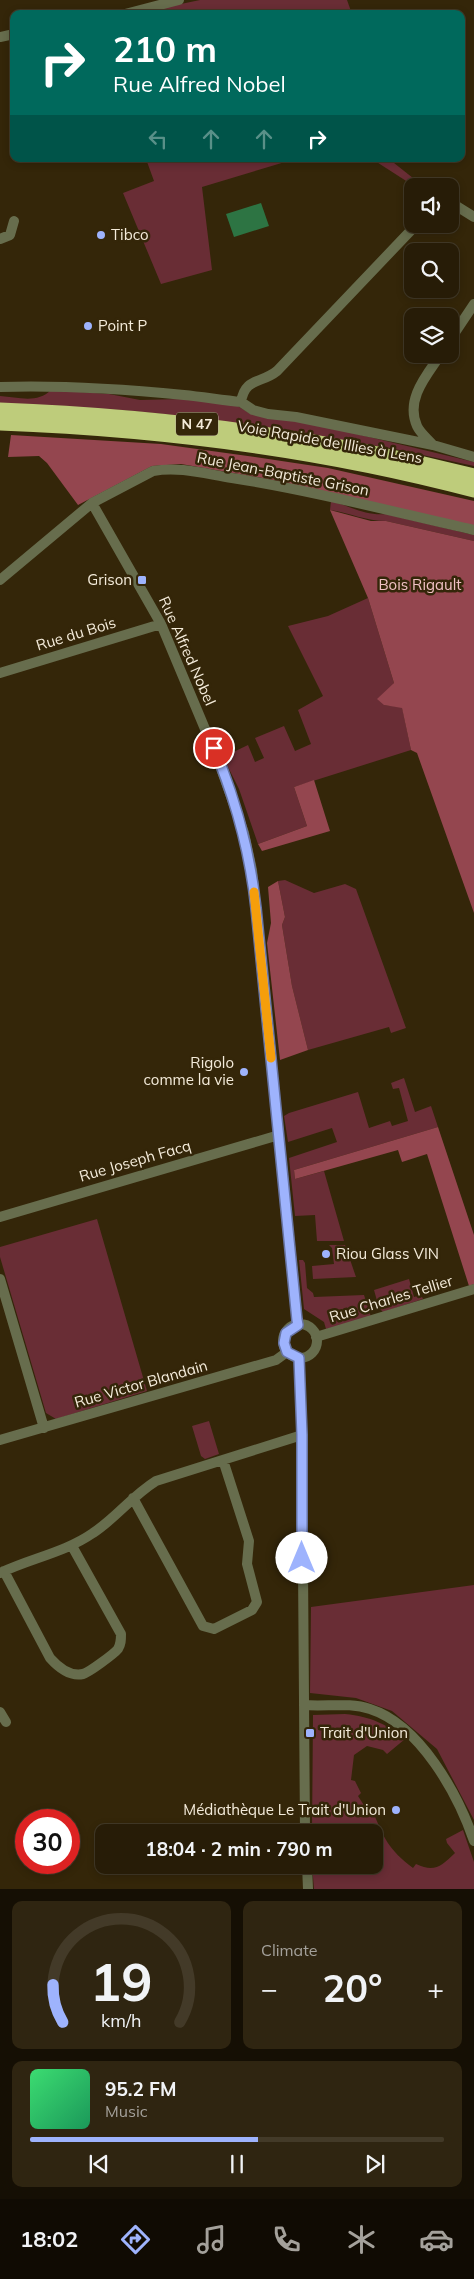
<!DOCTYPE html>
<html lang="en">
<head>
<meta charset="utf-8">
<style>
	body { margin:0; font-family:Mulish,sans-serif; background:#2f2511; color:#f1f3f6; height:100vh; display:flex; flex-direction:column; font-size:19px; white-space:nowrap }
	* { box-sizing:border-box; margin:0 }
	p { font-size:16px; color:#a4a19b }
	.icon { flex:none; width:28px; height:28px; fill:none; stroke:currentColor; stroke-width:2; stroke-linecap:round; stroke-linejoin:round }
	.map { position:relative; height:1889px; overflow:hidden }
	.details { display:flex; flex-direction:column; gap:12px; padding:12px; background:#150f04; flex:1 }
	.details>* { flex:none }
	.hud { position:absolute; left:10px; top:10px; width:455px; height:152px; border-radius:10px; box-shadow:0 2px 8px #0003,0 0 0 1px #433a28; background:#00695c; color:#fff; overflow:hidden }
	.fabs { position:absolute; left:404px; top:178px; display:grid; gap:10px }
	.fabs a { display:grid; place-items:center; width:55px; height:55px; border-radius:10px; background:#271c07; box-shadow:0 2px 8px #0003,0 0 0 1px #433a28; font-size:25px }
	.speed { position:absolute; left:15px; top:1809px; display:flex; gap:10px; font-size:25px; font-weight:700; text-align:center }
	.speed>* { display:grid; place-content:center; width:65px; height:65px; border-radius:50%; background:#271c07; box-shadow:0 2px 8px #0003,0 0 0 1px #433a28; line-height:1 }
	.speed .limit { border:8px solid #d22; background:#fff; color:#111 }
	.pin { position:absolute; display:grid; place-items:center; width:42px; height:42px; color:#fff; margin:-21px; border:2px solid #fff; border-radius:50%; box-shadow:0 1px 5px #0007 }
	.me { position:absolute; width:55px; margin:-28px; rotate:0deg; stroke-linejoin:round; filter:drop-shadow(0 0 4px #0008) }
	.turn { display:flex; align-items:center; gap:18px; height:105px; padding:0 20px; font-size:22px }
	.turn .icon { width:65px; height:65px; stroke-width:2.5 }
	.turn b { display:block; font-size:35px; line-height:42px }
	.lanes { display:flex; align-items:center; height:48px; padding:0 20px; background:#0003; justify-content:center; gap:25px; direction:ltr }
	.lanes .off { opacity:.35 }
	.big { font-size:38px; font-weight:700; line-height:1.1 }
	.details .card { flex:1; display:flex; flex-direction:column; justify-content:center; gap:8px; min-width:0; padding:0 18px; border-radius:10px; background:#2f2511 }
	.details .dial { align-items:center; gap:0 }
	.dial svg { height:130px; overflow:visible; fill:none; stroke:#433a28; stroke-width:7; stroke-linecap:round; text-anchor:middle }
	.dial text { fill:#f1f3f6; stroke:none }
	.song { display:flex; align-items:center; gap:15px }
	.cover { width:60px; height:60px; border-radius:8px; background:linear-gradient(135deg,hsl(140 70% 55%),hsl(150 70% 35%)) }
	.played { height:5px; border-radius:2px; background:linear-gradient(90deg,#9eb3fd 55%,#433a28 55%) }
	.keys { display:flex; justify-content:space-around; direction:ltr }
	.heat { display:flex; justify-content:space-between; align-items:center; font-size:28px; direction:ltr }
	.details .tiles { flex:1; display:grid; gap:12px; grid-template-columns:1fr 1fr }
	.card:last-child { grid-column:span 2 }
	.trip { position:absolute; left:95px; top:1824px; width:288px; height:50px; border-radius:10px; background:#271c07; box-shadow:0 2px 8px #0003,0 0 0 1px #433a28; font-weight:700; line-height:50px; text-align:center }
	.tabs { display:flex; height:80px; justify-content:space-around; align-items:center; background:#100b03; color:#a4a19b }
	.tabs .icon { width:35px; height:35px }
	.tabs .active { color:#9eb3fd }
	.tabs b { font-size:22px; color:#f1f3f6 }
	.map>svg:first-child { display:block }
</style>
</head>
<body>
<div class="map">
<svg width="474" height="1889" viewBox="0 0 474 1889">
	<rect width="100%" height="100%" fill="#342609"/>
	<!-- green -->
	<path fill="#692d35" d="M 200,0 L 347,0 L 352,14 L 133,14 Z
		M 146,159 L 295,159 L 202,187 L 212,270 L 161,284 L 123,193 L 154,181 Z
		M 372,159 L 389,159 L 423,186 L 414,186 Z
		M 51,390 L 109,394 L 140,400 L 182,399 L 236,405 L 249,413 L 319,425 L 474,462 L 474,466 L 390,448 L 194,417 L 121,410 L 0,405 L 0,396 C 18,397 37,404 51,390 Z
		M 331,501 C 349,506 366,516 386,514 L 474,535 L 474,541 L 386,521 C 366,521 350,513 330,510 Z
		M 368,598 L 394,683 L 384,705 L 402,707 L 411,750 L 294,787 L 307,826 L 258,844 L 239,789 L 223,757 L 248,745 L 255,762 L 264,758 L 255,738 L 284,726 L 295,751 L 311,744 L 298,710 L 323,696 L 288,626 L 328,616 Z
		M 285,880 L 314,893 L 345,884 L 356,889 L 406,1028 L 391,1033 L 389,1027 L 308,1050 L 292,986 L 282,925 L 285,917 L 278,881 Z
		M 404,1078 L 415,1112 L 431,1106 L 438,1127 L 294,1170 L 295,1179 L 324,1171 L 344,1241 L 317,1241 L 315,1215 L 295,1216 L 289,1158 L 337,1142 L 332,1128 L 288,1142 L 284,1116 L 289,1113 L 358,1092 L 369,1128 L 390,1121 L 392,1126 L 408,1121 L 399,1088 L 393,1089 L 391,1083 Z
		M 97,1219 L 147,1391 L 56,1419 L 46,1413 L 0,1257 L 0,1247 Z
		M 329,1245 L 345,1245 L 356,1277 L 313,1279 L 312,1266 L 334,1264 L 332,1248 Z
		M 299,1260 L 303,1260 L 305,1263 L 307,1288 L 313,1293 L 314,1297 L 364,1295 L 371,1317 L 326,1329 L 324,1322 L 304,1309 Z
		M 409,1279 L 414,1297 L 421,1295 L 423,1299 L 383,1312 L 379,1308 L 374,1290 Z
		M 209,1421 L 219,1454 L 205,1459 L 201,1456 L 192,1426 Z
		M 474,1585 L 474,1820 L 437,1749 L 392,1711 L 356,1698 L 310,1693 L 311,1607 Z
		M 345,1714 C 372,1717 384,1723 405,1739 L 387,1754 L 383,1750 L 367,1746 L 354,1755 L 351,1780 L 355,1781 L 361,1793 L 358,1796 L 369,1813 L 373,1812 C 384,1838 388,1849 413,1868 L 416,1864 C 435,1873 441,1866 455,1853 L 447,1843 L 446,1839 L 463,1830 L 474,1862 L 474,1889 L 314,1889 L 312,1865 L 374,1865 L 374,1832 L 312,1832 L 313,1715 Z"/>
	<!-- forest -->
	<path fill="#94464f" d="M 11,435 L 161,444 L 255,457 L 328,468 L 474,501 L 474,527 L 274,480 L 181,464 L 152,466 L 78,505 L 47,463 L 39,456 L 8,457 Z
		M 330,510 L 371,521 L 386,521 L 474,541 L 474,913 L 417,753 L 411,750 L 402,708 L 384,705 L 377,699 L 394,683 L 368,598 Z
		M 314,780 L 330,831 L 262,851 L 258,844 L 307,826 L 294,787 Z
		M 278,881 L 285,917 L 282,925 L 292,986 L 308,1050 L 280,1060 L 267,943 L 271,923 L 268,887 Z
		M 438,1127 L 474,1235 L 474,1284 L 469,1286 L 427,1154 L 402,1162 L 398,1150 L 295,1179 L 294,1170 Z"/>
	<!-- water -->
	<path fill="#2d7443" d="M 261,203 L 269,226 L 234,237 L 226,214 Z"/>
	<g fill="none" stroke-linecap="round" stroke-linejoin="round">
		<!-- minor -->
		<path stroke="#676d4d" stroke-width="10" d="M 125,14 L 179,0
			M 0,37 L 14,34
			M 450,202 L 474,217
			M 0,239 L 10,235 L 14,221
			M 450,340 L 474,304
			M 0,387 C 61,385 123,389 184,395 C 203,397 222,400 241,402
			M 241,402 C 245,377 261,384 277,371 L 417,224
			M 241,402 L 253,410 L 268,414 L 296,417 L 433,445 L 474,457
			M 433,445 C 428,439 420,433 417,426 C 405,399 427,375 441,354
			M 92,503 L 161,624 L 218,760 L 244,833 L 252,870 L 256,908 L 298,1325
			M 0,580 L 92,503 L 153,471 C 179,466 206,474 232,478 C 314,491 394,512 474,530
			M 0,673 L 161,624
			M 0,1217 L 279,1135
			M 0,1279 L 44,1428
			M283 1341a17 17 0 1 1 34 0a17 17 0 1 1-34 0Z
			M 316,1337 L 474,1289
			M 299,1358 L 302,1435 L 305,1832
			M 0,1440 L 276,1360 L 287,1352
			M 133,1498 L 203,1626 L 214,1629 L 252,1610 L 257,1602 L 247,1564 L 249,1541 L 223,1460
			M 4,1571 L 50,1658 C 58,1667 69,1677 83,1674 C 88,1673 114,1654 118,1649 C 121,1644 121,1640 121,1634 L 72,1546
			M 0,1573 C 31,1558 64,1553 93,1533 C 116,1518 132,1496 156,1481 L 302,1435
			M 304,1705 C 326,1707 349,1702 370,1709 C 420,1725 458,1794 474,1841
			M 0,1712 L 6,1722
			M 307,1865 L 308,1889"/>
		<!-- highway -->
		<path stroke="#becc7b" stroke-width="15" d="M 0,410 C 160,416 318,436 474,476
			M 0,423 C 160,429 319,449 474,490"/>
	</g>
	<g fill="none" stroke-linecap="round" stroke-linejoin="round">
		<!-- route casing -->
		<g stroke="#6774a4" stroke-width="12">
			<path id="route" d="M 214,748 C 236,800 250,853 256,908 L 297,1320 L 298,1325 L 286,1333 L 284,1343 L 287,1352 L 299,1358 L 302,1435 L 302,1558"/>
		</g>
		<!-- route -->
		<use href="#route" stroke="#9eb3fd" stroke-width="9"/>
		<!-- slow -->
		<path stroke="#f59e0b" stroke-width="9" d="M 254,892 L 271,1058"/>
	</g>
	<!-- markers -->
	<g fill="#9eb3fd" stroke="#342609" stroke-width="2">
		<circle cx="101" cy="235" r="5"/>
		<circle cx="88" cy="326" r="5"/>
		<rect x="137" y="575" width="10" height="10" rx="2.5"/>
		<circle cx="244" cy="1072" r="5"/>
		<circle cx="326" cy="1254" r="5"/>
		<rect x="305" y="1728" width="10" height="10" rx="2.5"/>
		<circle cx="396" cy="1810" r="5"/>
	</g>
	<g text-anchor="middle" stroke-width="5" stroke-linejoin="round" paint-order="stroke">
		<!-- shield labels -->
		<rect fill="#342609" stroke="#bab09b" stroke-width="1" x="176" y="412.5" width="42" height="23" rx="4"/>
		<g font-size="14" font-weight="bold" fill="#f4ebda">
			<text x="197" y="429">N 47</text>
		</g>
		<!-- poi labels -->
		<g font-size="15" fill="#f4ebda" stroke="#342609" text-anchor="start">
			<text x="111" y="240">Tibco</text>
			<text x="98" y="331">Point P</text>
			<text x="132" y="585" text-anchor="end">Grison</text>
			<text x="234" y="1068" text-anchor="end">Rigolo<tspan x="234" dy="17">comme la vie</tspan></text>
			<text x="336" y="1259">Riou Glass VIN</text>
			<text x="320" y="1738">Trait d'Union</text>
			<text x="386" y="1815" text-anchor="end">Médiathèque Le Trait d'Union</text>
		</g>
		<!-- street labels -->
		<g font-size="15" fill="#f4ebda" stroke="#342609">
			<text transform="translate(330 442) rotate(10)" y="5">Voie Rapide de Illies à Lens</text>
			<text transform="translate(283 474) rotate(11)" y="5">Rue Jean-Baptiste Grison</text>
			<text transform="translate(76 634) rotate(-17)" y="5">Rue du Bois</text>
			<text transform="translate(187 651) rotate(66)" y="5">Rue Alfred Nobel</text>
			<text transform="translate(135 1161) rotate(-16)" y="5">Rue Joseph Facq</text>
			<text transform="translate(391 1299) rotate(-17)" y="5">Rue Charles Tellier</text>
			<text transform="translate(141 1384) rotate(-16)" y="5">Rue Victor Blandain</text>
		</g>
		<!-- park labels -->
		<g font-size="15" fill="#f0c1c4" stroke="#342609">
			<text x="420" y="590">Bois Rigault</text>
		</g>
	</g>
</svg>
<div class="fabs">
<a><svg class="icon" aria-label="sound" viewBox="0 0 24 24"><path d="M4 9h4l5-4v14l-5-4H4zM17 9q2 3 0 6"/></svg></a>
<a><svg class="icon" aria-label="search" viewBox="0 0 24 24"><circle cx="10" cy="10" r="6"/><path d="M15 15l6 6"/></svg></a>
<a><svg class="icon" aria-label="layers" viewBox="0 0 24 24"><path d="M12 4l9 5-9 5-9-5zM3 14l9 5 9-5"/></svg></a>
</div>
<div class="speed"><div class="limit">30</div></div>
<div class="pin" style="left:214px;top:748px;background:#d93025"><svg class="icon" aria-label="arrive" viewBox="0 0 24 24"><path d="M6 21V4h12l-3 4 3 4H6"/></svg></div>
<svg class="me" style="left:302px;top:1558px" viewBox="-20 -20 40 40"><circle r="19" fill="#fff"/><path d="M0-13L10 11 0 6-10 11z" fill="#9eb3fd"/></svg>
<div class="trip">18:04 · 2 min · 790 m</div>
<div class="hud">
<div class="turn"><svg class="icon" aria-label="right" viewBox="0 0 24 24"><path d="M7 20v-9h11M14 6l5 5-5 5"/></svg><div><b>210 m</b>Rue Alfred Nobel</div></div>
<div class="lanes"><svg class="icon off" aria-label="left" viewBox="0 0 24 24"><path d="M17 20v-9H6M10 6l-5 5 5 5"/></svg><svg class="icon off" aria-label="ahead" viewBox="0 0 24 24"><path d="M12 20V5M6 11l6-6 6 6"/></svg><svg class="icon off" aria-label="ahead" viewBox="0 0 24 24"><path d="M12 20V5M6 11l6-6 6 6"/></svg><svg class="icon" aria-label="right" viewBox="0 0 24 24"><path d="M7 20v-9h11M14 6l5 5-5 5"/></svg></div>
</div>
</div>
<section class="details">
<div class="tiles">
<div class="card dial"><svg viewBox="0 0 100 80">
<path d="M14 69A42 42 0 1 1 86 69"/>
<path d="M14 69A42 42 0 0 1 8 46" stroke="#9eb3fd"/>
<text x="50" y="56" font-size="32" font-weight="700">19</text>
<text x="50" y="72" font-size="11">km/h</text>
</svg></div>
<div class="card"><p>Climate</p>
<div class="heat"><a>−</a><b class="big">20°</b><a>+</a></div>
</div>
<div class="card">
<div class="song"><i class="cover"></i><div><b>95.2 FM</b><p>Music</p></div></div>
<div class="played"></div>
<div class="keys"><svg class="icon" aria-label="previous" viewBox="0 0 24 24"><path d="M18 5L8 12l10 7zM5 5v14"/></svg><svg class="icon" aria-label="pause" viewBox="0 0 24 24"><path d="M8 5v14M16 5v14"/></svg><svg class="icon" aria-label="next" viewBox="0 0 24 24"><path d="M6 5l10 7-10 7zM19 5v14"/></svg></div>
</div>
</div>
</section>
<nav class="tabs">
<b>18:02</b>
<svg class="icon active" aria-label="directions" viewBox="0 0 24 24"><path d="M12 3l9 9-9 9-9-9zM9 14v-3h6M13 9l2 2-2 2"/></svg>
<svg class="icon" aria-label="music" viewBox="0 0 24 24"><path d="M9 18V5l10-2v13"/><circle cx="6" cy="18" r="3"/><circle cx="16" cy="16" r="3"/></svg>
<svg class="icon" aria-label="phone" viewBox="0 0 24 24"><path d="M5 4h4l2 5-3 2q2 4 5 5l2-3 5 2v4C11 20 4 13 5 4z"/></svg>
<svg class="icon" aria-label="climate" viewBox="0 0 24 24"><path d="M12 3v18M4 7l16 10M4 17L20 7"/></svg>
<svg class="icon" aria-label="car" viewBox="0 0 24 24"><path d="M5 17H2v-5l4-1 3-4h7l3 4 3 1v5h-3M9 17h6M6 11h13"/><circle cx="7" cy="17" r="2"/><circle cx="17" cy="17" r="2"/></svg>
</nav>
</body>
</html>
